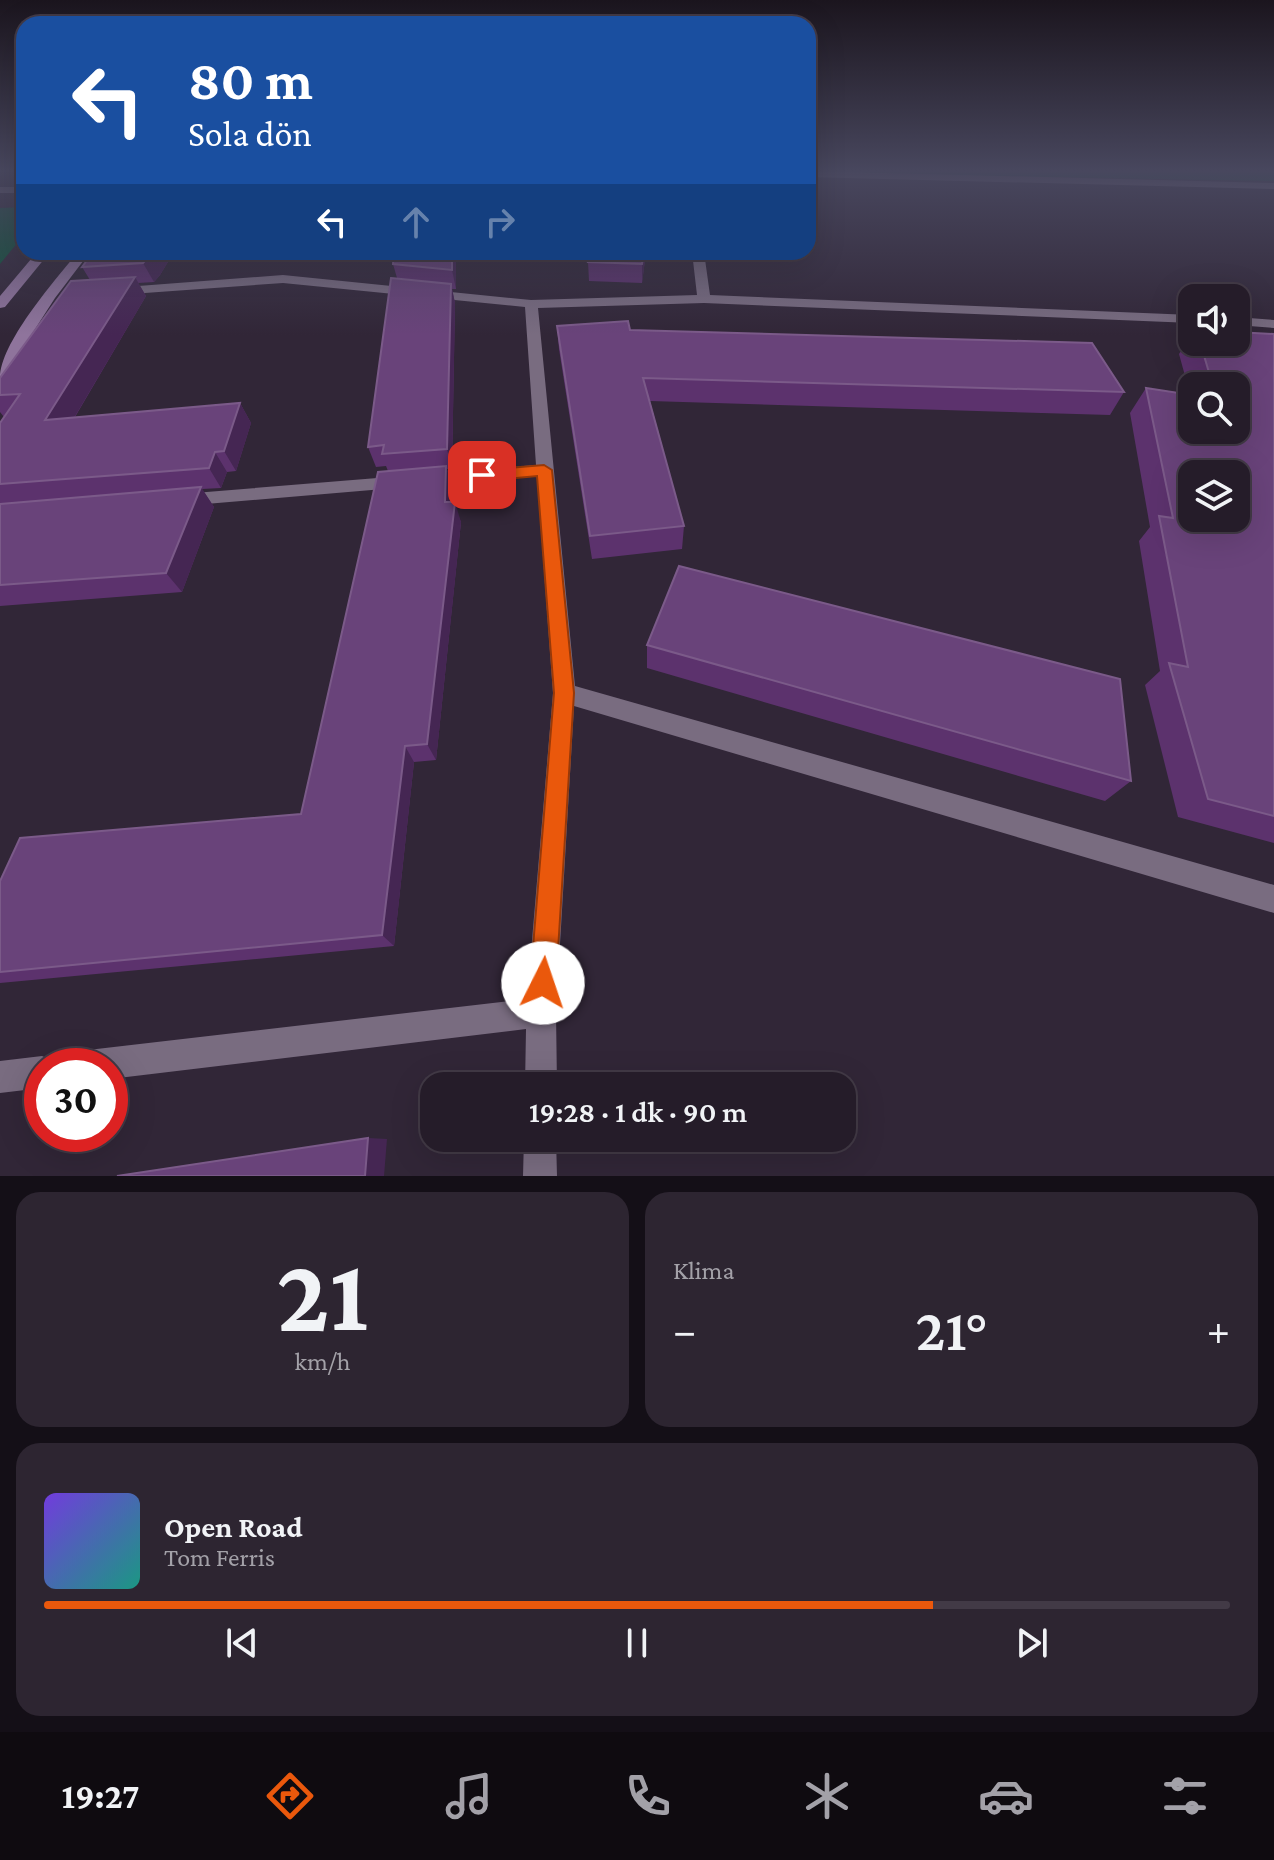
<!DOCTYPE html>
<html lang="tr">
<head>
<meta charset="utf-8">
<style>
	body { margin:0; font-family:"Crimson Pro",serif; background:#2d2531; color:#f1f3f6; height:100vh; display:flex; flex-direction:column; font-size:30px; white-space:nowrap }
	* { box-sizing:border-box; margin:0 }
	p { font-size:26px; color:#a3a1a8 }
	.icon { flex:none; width:44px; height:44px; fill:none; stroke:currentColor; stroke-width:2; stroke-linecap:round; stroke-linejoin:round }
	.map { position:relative; height:1176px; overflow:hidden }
	.sheet { display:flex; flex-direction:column; gap:16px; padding:16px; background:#140f17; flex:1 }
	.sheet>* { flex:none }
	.top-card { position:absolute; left:16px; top:16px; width:800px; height:244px; border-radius:24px; box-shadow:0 8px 32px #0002,0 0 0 2px #423a46; background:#1a4fa0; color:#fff; overflow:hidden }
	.buttons { position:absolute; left:1178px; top:284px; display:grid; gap:16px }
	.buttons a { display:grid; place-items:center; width:72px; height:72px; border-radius:16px; background:#251c29; box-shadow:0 8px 32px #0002,0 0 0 2px #423a46; font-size:40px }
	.speed { position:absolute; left:24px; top:1048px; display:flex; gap:16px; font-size:40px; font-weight:700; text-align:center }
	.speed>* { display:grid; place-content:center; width:104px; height:104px; border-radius:50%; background:#251c29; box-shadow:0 8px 32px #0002,0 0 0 2px #423a46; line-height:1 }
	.speed .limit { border:12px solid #d22; background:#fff; color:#111 }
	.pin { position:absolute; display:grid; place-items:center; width:68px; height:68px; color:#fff; margin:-34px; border-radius:16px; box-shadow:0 4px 12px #0006 }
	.me { position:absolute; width:88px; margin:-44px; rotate:4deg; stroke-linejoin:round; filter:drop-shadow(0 0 6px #0008) }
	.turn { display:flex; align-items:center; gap:28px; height:168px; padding:0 40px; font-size:36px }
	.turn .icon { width:104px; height:104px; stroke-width:2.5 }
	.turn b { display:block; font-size:56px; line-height:68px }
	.lanes { display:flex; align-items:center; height:76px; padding:0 40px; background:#0003; justify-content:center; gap:40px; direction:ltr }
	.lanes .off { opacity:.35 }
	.big { font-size:60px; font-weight:600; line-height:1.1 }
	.sheet .widget { flex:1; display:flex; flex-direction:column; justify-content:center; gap:12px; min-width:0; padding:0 28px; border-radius:24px; background:#2d2531 }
	.sheet .dial { align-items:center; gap:0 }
	.dial b { font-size:104px; line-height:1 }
	.song { display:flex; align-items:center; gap:24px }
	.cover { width:96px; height:96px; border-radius:12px; background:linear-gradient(135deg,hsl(260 70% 55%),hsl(170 70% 35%)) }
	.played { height:8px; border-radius:4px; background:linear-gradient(90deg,#ea580c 75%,#423a46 75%) }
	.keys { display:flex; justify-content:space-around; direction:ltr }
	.heat { display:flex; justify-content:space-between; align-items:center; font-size:44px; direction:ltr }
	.sheet .tiles { flex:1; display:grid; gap:16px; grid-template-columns:1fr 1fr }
	.widget:last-child { grid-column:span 2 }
	.trip { position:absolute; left:420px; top:1072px; width:436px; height:80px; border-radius:24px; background:#251c29; box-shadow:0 8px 32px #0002,0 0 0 2px #423a46; font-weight:600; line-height:80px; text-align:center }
	.tabs { display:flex; height:128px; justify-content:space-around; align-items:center; background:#0f0b10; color:#a3a1a8 }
	.tabs .icon { width:56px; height:56px }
	.tabs .selected { color:#ea580c }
	.tabs b { font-size:36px; color:#f1f3f6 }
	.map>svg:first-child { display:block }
</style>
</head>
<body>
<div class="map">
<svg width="1274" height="1176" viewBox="0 0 1274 1176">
	<rect width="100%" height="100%" fill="#312637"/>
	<!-- green -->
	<path fill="#0c5338" d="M 808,171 L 1274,171 L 1274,181 L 808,173 Z
		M 24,207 L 24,235 L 0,264 L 0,208 Z"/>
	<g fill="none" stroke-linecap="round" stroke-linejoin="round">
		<!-- minor -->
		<path fill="#796c80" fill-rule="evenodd" d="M 808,171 L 1274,183 L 1274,189 L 808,177 Z
			M 0,187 L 24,187 L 24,193 L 0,193 Z
			M 692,252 L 704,252 L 710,295 L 1192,315 L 1192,323 L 704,303 L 538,308 L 575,686 L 1274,885 L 1274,913 L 574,706 L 556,1012 L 557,1086 L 525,1086 L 526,1029 L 110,1079 L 110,1066 L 72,1066 L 77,1055 L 88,1050 L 527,999 L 553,693 L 537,476 L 182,506 L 173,500 L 182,494 L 536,465 L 525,307 L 283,283 L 117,295 L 112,294 L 112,288 L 283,275 L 531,300 L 697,295 Z
			M 1236,317 L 1274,320 L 1274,328 L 1236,325 Z
			M 42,1056 L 53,1061 L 55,1066 L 42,1066 L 42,1088 L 0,1093 L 0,1061 Z
			M 524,1138 L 556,1138 L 557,1176 L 523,1176 Z"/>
		<!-- secondary -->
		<path fill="#8f749c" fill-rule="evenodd" d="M 37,252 L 50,252 L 5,307 L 0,308 L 0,296 Z
			M 78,252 L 90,252 L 55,298 L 5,376 L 0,378 C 0,343 55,280 78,252 Z"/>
	</g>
	<!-- wall -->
	<path fill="#5c326d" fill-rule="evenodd" d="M 174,252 L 160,275 L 154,282 L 138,283 L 146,296 L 75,417 L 240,403 L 251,423 L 236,471 L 227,472 L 221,488 L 202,489 L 214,507 L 182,592 L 0,606 L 0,423 L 4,417 L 0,412 L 0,378 L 90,280 L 82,267 Z
		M 456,252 L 456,289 L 452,289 L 455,303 L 452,469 L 447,469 L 452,486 L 452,502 L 461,522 L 436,760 L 414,762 L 394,946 L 0,983 L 0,881 L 301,814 L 388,471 L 386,466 L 376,467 L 368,447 L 397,278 L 393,264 Z
		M 591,252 L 646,252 L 642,283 L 589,281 L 588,262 Z
		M 557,326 L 630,330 L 1124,392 L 1110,415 L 650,401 L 684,526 L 682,549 L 592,559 L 559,349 Z
		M 1274,334 L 1274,843 L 1178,817 L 1145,685 L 1160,671 L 1139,541 L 1150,527 L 1130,413 L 1146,388 L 1190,394 L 1179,354 L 1192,335 L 1192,342 L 1236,342 ZM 1192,386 L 1236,386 L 1192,430 Z
		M 647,645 L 1131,781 L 1105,801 L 647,668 Z"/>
	<!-- shaded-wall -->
	<path fill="#452653" d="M 153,252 L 174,252 L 160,275 L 154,282 L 143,263 Z
		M 452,252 L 456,252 L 456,289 L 452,270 Z
		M 644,252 L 646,252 L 642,283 L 642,264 Z
		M 135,277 L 146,296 L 61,440 L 45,420 Z
		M 451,284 L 455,303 L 452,469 L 447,449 Z
		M 240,403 L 251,423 L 236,471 L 224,451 Z
		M 215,452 L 227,472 L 221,488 L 209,468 Z
		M 446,466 L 452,486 L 451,522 L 445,502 Z
		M 201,487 L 214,507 L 182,592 L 166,573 Z
		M 455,502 L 461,522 L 436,760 L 427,744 Z
		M 405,746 L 414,762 L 394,946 L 382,935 Z
		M 368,1138 L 387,1139 L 384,1176 L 365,1176 Z"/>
	<!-- building -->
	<path fill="#69437a" stroke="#7b5a89" stroke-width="2" fill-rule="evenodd" d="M 93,252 L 153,252 L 143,263 L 82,267 Z
		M 394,252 L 452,252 L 452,270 L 393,264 Z
		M 591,252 L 644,252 L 642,264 L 588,262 Z
		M 135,277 L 45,420 L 240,403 L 224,451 L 215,452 L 209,468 L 0,484 L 0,423 L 20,394 L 0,395 L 0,378 L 71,281 Z
		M 391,278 L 451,284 L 447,449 L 382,454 L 384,445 L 368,447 Z
		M 628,321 L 630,330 L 1092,343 L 1124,392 L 643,378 L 684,526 L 590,536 L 557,326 Z
		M 1236,332 L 1274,334 L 1274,816 L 1208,799 L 1169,663 L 1188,667 L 1159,516 L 1173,518 L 1146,388 L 1192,395 L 1192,430 L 1236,430 L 1236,386 L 1213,386 L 1200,342 L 1236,342 ZM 1192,474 L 1236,474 L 1236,518 L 1192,518 Z
		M 446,466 L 445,502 L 455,502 L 427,744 L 405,746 L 382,935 L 0,972 L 0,881 L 20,838 L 301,814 L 378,472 Z
		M 201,487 L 166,573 L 0,585 L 0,504 Z
		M 679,566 L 1120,679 L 1131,781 L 647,645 Z
		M 368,1138 L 365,1176 L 117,1176 Z"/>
	<!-- sky -->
	<linearGradient id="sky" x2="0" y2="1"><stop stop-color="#1b151e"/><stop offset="0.51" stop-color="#48475e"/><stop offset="1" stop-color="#48475e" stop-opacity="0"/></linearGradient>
	<rect width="1274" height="335" fill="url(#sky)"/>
	<!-- route -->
	<path fill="#ea580c" stroke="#983908" stroke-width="2" d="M 544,465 L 552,470 L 574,693 L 556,983 L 553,992 L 543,996 L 534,992 L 530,983 L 554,693 L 537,476 L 482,481 L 474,475 L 482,470 Z"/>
</svg>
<div class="buttons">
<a><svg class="icon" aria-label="sound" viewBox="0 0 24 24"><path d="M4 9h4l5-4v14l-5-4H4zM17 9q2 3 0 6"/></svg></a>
<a><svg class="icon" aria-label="search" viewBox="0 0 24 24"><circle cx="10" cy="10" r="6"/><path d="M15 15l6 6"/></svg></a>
<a><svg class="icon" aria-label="layers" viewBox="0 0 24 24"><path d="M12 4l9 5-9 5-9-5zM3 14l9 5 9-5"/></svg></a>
</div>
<div class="speed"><div class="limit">30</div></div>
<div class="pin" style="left:482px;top:475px;background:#d93025"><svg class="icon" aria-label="arrive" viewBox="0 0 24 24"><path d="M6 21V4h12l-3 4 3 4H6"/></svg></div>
<svg class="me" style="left:543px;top:983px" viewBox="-20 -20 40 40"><circle r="19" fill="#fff"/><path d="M0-13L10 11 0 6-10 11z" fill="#ea580c"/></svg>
<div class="trip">19:28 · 1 dk · 90 m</div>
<div class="top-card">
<div class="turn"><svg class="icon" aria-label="left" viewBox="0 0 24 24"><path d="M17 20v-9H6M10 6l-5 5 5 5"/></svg><div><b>80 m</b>Sola dön</div></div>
<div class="lanes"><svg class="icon" aria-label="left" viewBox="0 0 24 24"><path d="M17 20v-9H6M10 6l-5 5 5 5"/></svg><svg class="icon off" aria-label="ahead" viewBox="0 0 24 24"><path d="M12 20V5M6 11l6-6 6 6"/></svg><svg class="icon off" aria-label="right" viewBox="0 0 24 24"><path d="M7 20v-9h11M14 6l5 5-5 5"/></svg></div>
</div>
</div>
<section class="sheet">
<div class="tiles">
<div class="widget dial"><b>21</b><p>km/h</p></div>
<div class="widget"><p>Klima</p>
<div class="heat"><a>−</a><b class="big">21°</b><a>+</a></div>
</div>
<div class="widget">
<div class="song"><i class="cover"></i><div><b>Open Road</b><p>Tom Ferris</p></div></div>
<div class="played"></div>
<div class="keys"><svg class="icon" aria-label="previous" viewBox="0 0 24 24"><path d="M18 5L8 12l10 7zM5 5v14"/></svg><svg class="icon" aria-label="pause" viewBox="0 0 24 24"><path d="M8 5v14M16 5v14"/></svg><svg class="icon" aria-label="next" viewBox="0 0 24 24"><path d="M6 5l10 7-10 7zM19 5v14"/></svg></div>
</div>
</div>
</section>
<nav class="tabs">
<b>19:27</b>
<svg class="icon selected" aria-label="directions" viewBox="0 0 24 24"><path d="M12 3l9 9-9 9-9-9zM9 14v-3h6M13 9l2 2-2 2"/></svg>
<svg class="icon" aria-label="music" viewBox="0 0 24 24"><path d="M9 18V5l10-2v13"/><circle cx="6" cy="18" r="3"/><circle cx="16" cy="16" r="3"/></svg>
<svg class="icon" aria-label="phone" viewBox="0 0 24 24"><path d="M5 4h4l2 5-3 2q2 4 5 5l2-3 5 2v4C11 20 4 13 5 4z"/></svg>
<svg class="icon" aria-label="climate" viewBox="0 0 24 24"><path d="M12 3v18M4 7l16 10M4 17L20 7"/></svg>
<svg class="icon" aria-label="car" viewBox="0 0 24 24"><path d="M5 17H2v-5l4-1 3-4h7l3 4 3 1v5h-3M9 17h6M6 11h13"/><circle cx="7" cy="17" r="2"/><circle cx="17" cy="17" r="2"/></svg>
<svg class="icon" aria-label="filters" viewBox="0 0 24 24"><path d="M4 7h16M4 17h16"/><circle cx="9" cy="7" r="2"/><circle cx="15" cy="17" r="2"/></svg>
</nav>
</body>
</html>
